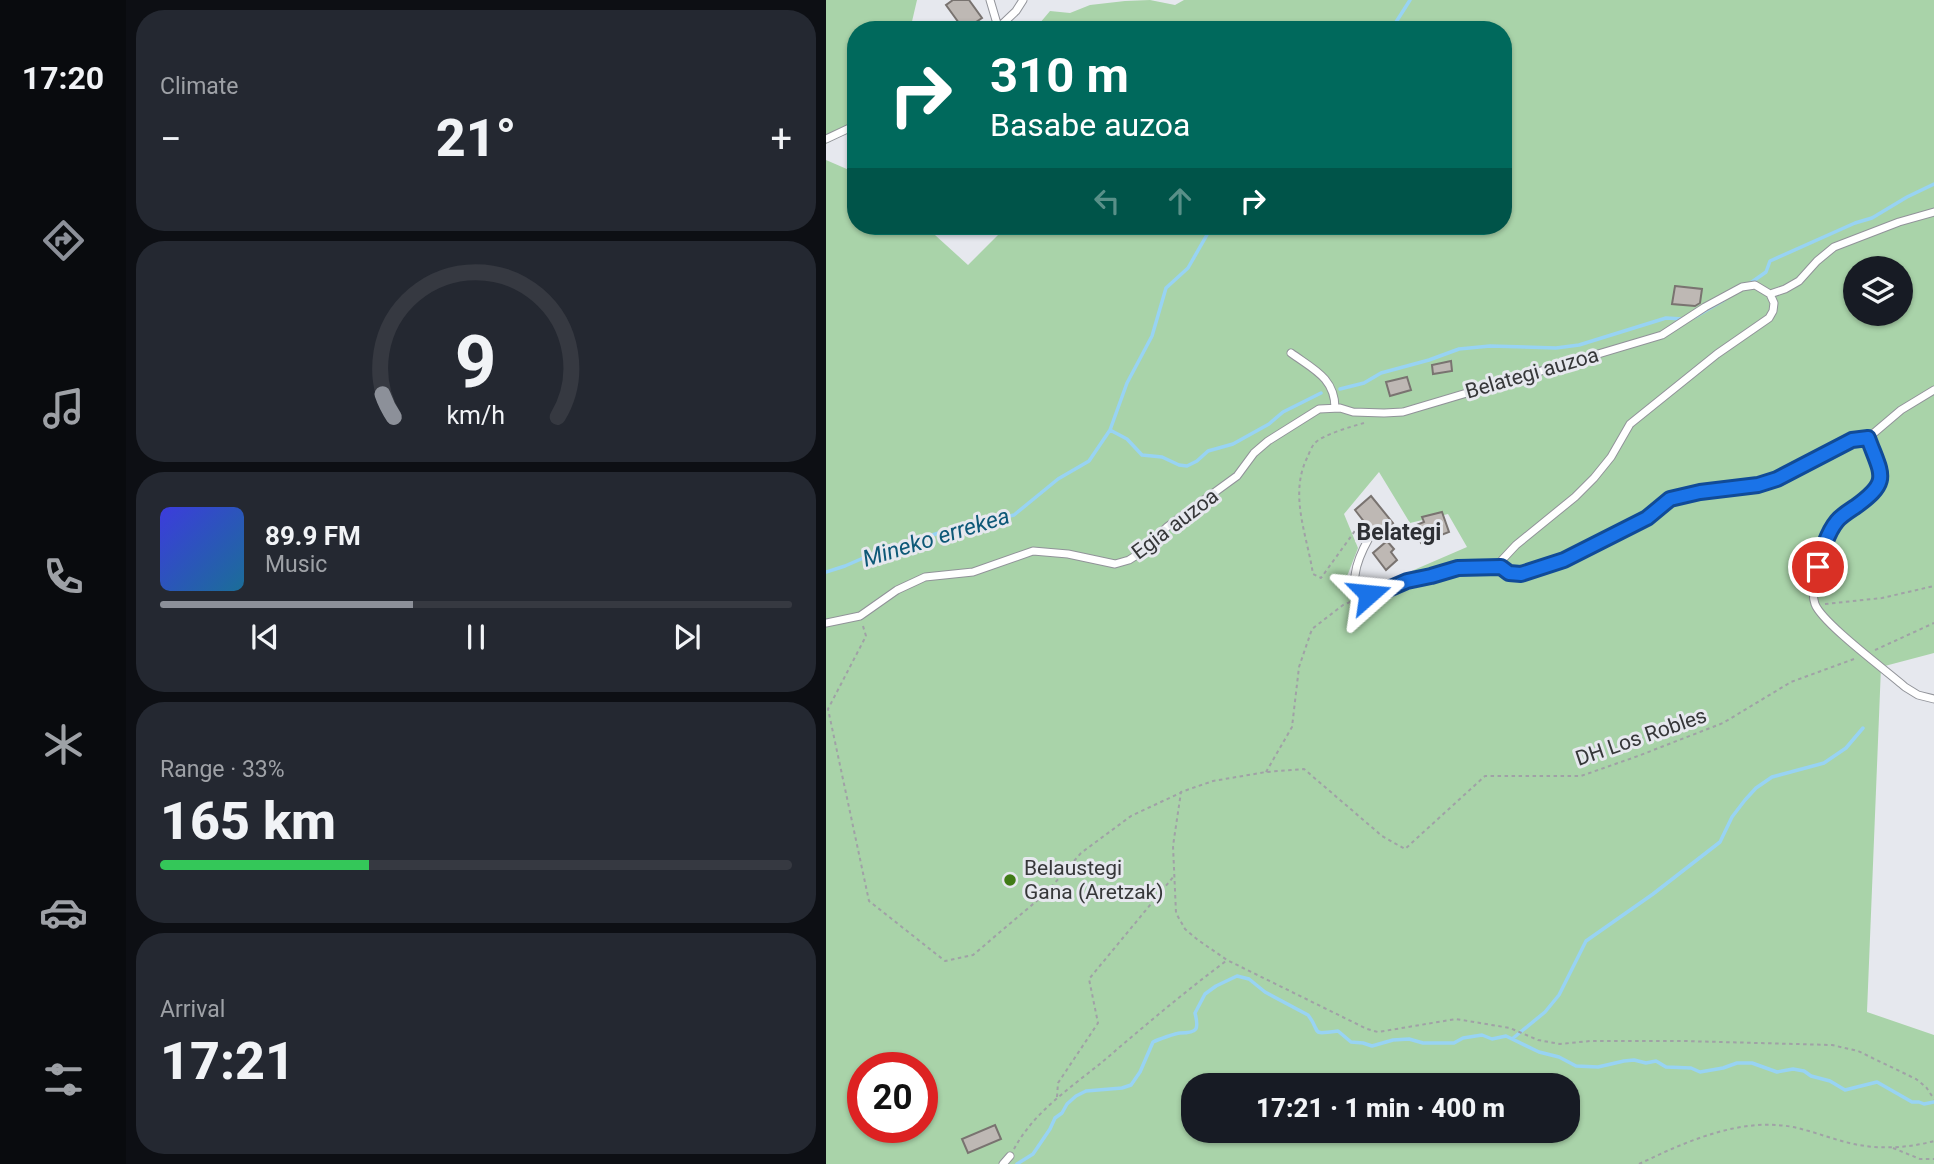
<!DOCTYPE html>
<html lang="en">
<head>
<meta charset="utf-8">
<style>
	body { margin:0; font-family:Roboto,sans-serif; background:#242831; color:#f1f3f6; height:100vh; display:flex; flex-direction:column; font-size:26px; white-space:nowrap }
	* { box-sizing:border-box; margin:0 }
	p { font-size:23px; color:#9ea1a6 }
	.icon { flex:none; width:38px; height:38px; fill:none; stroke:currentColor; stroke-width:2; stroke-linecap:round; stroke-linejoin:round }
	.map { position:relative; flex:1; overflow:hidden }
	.panel { display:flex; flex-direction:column; gap:10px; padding:10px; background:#0d0f14; width:700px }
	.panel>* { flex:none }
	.top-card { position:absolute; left:21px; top:21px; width:665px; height:214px; border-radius:28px; box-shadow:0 2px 5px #0004; background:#00695c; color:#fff; overflow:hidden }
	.buttons { position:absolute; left:1017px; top:256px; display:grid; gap:14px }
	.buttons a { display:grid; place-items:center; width:70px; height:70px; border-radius:50%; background:#171b24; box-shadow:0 2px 5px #0004; font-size:35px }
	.speed { position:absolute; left:21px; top:1052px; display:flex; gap:14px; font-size:35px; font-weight:700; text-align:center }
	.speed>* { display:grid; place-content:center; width:91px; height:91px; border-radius:50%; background:#171b24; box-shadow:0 2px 5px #0004; line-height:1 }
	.speed .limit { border:10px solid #d22; background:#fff; color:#111 }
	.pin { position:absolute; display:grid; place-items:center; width:60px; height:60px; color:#fff; margin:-30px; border:4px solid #fff; border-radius:50%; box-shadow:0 2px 7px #0007 }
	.me { position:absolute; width:77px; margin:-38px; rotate:72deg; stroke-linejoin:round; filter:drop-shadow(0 0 5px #0008) }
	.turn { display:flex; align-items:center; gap:24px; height:147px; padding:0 28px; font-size:32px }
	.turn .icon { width:91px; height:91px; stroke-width:2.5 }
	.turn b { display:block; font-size:49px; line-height:60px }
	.lanes { display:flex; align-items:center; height:66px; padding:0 28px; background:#0003; justify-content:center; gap:35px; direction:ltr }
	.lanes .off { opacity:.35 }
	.big { font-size:52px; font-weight:800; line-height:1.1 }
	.panel .tile { flex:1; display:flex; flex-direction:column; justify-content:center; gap:10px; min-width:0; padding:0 24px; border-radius:28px; background:#242831 }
	.panel .dial { align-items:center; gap:0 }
	.dial svg { height:182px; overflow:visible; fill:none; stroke:#363941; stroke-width:7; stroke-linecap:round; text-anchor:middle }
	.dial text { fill:#f1f3f6; stroke:none }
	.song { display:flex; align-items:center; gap:21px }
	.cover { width:84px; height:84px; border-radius:10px; background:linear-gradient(135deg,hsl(240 70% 55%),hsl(200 70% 35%)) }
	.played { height:7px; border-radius:4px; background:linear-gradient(90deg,#8c9099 40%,#363941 40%) }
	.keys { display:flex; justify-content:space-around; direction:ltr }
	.heat { display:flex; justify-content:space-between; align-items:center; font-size:38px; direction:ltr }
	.charge { height:10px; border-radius:5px; background:linear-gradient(90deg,#34c759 33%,#363941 0) }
	.trip { position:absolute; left:355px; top:1073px; width:399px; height:70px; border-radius:28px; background:#171b24; box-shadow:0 2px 5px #0004; font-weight:800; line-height:70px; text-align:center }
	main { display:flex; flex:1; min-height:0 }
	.tabs { display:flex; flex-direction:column; width:126px; justify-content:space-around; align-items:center; background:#090b0e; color:#9ea1a6 }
	.tabs .icon { width:49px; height:49px }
	.tabs .current { color:#8c9099 }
	.tabs b { font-size:32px; color:#f1f3f6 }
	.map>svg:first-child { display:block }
</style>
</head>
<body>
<main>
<nav class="tabs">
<b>17:20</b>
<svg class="icon current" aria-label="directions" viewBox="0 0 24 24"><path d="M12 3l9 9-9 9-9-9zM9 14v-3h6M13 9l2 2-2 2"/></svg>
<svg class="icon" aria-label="music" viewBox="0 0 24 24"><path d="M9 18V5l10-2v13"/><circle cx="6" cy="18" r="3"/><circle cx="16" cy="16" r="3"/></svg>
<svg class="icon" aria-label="phone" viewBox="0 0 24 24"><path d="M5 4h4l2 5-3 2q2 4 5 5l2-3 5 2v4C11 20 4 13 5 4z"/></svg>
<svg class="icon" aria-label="climate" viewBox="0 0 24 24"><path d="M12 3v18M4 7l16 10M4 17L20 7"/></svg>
<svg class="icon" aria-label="car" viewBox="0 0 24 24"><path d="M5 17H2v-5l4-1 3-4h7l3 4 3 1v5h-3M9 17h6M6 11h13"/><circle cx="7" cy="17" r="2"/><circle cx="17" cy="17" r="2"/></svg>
<svg class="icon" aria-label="filters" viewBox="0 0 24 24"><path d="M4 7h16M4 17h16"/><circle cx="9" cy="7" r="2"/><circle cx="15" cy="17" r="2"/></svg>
</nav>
<section class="panel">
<div class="tile"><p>Climate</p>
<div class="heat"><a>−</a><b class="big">21°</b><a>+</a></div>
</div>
<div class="tile dial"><svg viewBox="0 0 100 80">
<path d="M14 69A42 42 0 1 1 86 69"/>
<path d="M14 69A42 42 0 0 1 9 59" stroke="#8c9099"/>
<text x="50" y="56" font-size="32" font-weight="700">9</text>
<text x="50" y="72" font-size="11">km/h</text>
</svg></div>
<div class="tile">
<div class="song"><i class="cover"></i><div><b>89.9 FM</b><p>Music</p></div></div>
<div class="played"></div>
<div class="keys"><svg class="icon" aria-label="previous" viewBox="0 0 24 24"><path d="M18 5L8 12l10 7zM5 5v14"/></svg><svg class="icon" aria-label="pause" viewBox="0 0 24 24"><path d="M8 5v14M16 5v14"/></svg><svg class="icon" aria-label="next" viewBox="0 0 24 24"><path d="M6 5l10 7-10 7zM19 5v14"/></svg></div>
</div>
<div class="tile"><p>Range · 33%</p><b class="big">165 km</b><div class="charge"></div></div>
<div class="tile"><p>Arrival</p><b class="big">17:21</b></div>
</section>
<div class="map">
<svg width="1108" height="1164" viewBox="0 0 1108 1164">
	<rect width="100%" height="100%" fill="#e6e8ee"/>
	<!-- green -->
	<path fill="#a9d3a9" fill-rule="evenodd" d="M 0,0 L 91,0 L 84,30 L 30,30 L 30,127 L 0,144 Z
		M 324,0 L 349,5 L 358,0 L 1108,0 L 1108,653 L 1055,667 L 1041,1012 L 1108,1035 L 1108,1164 L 0,1164 L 0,160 L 30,173 L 30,226 L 101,226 L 109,235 L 142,265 L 173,234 L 179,226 L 677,226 L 677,30 L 208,30 L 224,11 L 244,13 L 264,5 L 299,1 ZM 1029,268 L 1074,268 L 1074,313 L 1029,313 ZM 553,472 L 584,523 L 622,514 L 641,547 L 537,592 L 520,579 L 532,548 L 518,514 ZM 37,1068 L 96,1068 L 96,1127 L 37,1127 ZM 368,1085 L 742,1085 L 742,1130 L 368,1130 Z"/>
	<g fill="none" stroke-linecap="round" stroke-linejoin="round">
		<!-- stream -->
		<path stroke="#98d3f3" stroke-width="3.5" d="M 565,30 L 584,0
			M 923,284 L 940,272 L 944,261 L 1029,223 L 1046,218 L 1081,197 L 1108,184
			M 869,317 L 898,300
			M 514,389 L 538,383 L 555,373 L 603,360 L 633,349 L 664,346 L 730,348 L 753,345 L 840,318 L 857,319
			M 284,430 L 301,439 L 316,455 L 336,457 L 353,465 L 361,466 L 371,461 L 382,451 L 407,444 L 443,424 L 457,412 L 495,393
			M 0,572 L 19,566 L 51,552 L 116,532 L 188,515 L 232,479 L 263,461 L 284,430 L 301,383 L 326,336 L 340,288 L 362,268 L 386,226
			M 686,1039 L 719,1012 L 733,995 L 760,941 L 827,894 L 894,842 L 906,817 L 919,800 L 930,788 L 946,777 L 998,763 L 1020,748 L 1037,728
			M 191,1164 L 207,1154 L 224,1129 L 229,1118 L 236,1113 L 241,1104 L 250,1096 L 260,1091 L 296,1088 L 305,1085 L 314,1072 L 327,1042 C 331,1040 350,1033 354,1033 C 372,1033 373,1029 369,1013 L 379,994 L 390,986 L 411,976 L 423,979 L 439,992 L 482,1015 C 496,1033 483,1035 512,1031 L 525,1042 L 537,1043 L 546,1046 L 567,1040 L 583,1039 L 597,1043 L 628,1043 L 637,1038 L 656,1035 L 666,1039 L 680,1036 L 713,1052 L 733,1057 L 750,1066 L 772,1067 L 798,1061 L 808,1060 L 820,1063 L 830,1061 L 840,1067 L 865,1068 L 874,1072 L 897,1068 L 911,1063 L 926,1063 L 951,1072 L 967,1069 L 978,1071 L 985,1076 L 1004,1081 L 1019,1090 L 1051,1082 L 1086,1102 L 1093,1102 L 1098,1104 L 1108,1102"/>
	</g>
	<!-- building -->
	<path fill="#beb8b4" stroke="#797370" stroke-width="2" d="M 127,0 L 143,0 L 156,18 L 138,30 L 120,5 Z
		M 849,286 L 876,289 L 874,303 L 869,306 L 846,304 Z
		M 625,361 L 626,371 L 607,374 L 606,365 Z
		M 581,377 L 585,390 L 564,396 L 560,382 Z
		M 545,496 L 567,523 L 550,537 L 529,510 Z
		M 616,512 L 623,532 L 595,543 L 588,526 L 598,522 L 596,517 Z
		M 561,541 L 568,549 L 565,552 L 571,560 L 560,570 L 547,553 Z
		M 169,1125 L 175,1139 L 142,1153 L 136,1139 Z"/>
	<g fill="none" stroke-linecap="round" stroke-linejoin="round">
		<!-- service casing -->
		<g stroke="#919399" stroke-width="9">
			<path id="service" d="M 164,0 L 172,27
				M 170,30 L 190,11 L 197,0
				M 0,139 L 30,125
				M 944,294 L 959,289 L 973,281 L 991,261 L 1008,247 L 1073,222 L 1108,212
				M 465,353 C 487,369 509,378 509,408
				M 1042,438 C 1046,451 1058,469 1053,484 C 1048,499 1025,508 1014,519 C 999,531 982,586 989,604 C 996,623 1061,671 1079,687 L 1092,695 L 1108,699
				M 1042,438 L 1075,410 L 1108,390
				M 543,538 C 534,554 512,601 552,593 C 563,591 572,583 583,581 C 590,579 597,578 604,577 C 613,574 622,570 631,568 C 645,565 660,566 675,567
				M 0,623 L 34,616 L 71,590 L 99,577 L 147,572 L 207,551 L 242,554 L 289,564 L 303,560 L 314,553 L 341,527 L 411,476 L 428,453 L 442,441 L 493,409 L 514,408 L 527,412 L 558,413 L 577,412 L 836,335 L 879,307 L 916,287 L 929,285 L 944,294 L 948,303 L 947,311 L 943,318 L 891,354 L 804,424 L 785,457 L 768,478 L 749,497 L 690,545 L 676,560 L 675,567 L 683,573 L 695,574 L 738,560 L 821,518 L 844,499 L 874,492 L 932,485 L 951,479 L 1026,440 L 1042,438
				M 177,1164 L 184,1156"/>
		</g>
		<!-- path -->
		<path stroke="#a0a1a6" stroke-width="2" stroke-dasharray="3.5 3.5" stroke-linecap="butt" d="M 538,423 C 527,426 496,435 489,443 C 485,447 483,454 481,458 C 463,495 481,535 487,574 L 495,578 L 531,528 L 539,529
			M 999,604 L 1056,598 L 1108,586
			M 37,626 L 40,636 L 2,709 L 43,901 L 119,961 L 147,955 L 220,893 L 255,853 L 305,816 L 354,793
			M 1049,650 L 1108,623
			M 1028,659 L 965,682 L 897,723 L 812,756 L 755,776 L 659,776 L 579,849 L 556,836 L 478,769 L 440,772 L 387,781 L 355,792 L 347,846 L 350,913 L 359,929 L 372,940 L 401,960 L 541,1029 L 552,1032 L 630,1019 L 684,1028 L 712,1040 L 734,1044 L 764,1041 L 858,1041 L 1006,1045 L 1032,1051 L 1090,1079 L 1100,1087 L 1108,1099
			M 440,772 L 466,727 L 473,667 L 486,629 L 517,605 L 529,600
			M 231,1097 L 232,1083 L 272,1023 L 263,979 L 348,876
			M 1067,1148 L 1094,1159 L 1108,1159
			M 188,1149 C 207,1113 244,1088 275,1063 C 316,1028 357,993 400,961
			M 813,1164 C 859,1142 914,1117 967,1127 C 991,1132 1015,1143 1039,1146 C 1062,1149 1086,1147 1108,1141"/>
		<!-- service -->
		<use href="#service" stroke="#fff" stroke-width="7"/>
	</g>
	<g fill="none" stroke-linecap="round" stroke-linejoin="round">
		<!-- route casing -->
		<g stroke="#114b97" stroke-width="18">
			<path id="route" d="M 543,594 L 553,593 L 581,581 L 605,576 L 632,568 L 675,567 L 683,573 L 695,574 L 738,560 L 821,518 L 844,499 L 874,492 L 932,485 L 951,479 L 1026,440 L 1042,438 C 1056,476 1065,481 1029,507 C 1023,511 1015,516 1011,521 C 1001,533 996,552 992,567"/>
		</g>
		<!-- route -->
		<use href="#route" stroke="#1a73e8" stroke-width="12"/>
	</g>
	<!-- markers -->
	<circle fill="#407b16" stroke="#e6e8ee" stroke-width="2.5" cx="184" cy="880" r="7"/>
	<g text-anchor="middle" stroke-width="6" stroke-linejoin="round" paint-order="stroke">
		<!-- street labels -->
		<g font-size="21" fill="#363739" stroke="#e6e8ee">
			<text transform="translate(706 373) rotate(-16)" y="7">Belategi auzoa</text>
			<text transform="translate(349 524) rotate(-37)" y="7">Egia auzoa</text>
			<text transform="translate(815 737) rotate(-19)" y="7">DH Los Robles</text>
		</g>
		<!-- poi labels -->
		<g font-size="21" fill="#363739" stroke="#e6e8ee" text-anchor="start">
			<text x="198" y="875">Belaustegi<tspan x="198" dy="24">Gana (Aretzak)</tspan></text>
		</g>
		<!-- neighbourhood labels -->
		<g font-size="23" font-weight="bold" fill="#2d2f34" stroke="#e6e8ee">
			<text x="573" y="540">Belategi</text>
		</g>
		<!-- water labels -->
		<g font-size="23" font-style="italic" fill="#0d5877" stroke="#e6e8ee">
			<text transform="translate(110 537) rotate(-17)" y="8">Mineko errekea</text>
		</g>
	</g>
</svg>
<div class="buttons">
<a><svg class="icon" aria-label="layers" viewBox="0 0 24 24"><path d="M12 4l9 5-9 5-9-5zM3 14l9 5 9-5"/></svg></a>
</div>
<div class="speed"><div class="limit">20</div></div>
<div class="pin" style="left:992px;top:567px;background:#d93025"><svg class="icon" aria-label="arrive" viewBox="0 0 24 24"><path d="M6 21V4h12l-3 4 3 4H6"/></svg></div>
<svg class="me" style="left:543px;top:594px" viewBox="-20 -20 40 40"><path d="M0-17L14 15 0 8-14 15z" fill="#1a73e8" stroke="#fff" stroke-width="4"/></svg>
<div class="trip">17:21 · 1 min · 400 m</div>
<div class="top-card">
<div class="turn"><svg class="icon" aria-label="right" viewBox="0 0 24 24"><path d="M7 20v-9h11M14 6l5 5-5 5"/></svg><div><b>310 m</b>Basabe auzoa</div></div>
<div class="lanes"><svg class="icon off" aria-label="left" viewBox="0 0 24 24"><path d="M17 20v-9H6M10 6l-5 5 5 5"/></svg><svg class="icon off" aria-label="ahead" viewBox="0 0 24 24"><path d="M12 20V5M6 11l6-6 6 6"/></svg><svg class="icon" aria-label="right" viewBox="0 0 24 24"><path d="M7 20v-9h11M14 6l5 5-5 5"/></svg></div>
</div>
</div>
</main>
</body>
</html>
